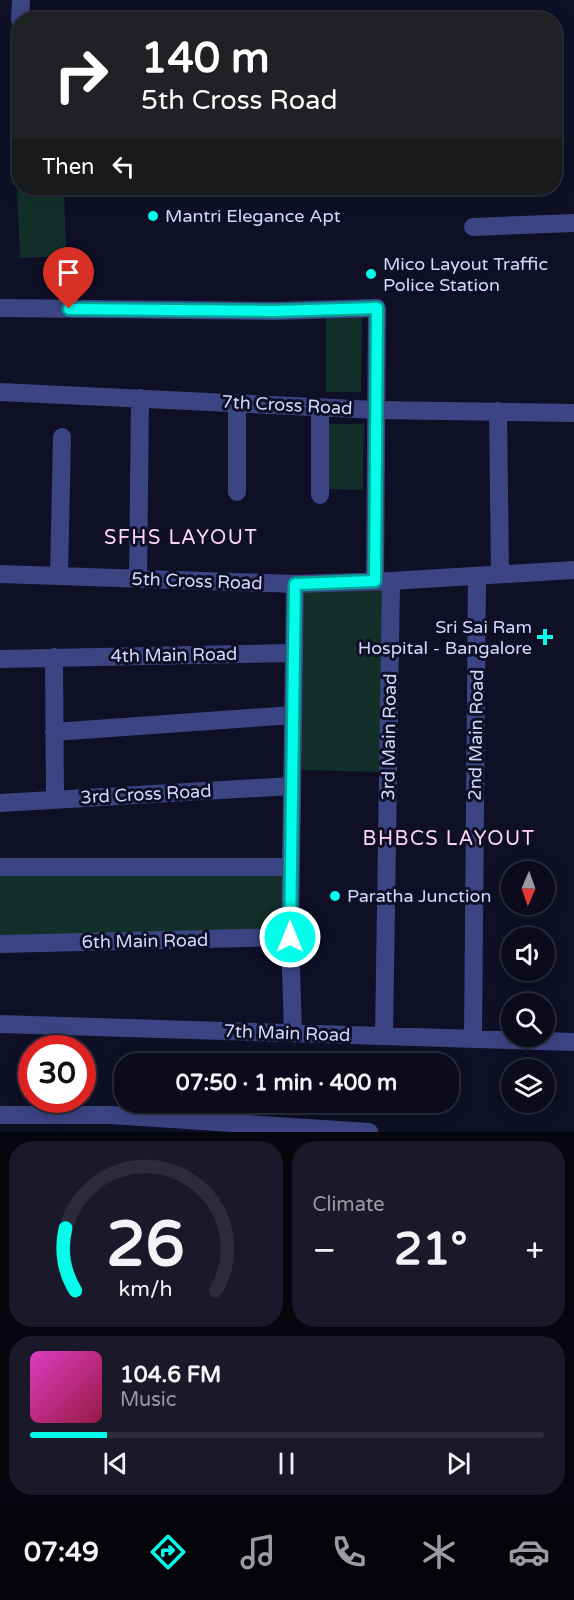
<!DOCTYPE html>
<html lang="en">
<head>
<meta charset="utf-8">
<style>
	body { margin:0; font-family:"Varela Round",sans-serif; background:#191929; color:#f1f3f6; height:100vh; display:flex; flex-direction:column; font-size:22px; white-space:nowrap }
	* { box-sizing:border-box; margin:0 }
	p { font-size:20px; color:#9a9ba3 }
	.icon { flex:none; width:33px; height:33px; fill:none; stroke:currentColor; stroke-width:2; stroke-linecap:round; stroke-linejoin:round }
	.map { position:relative; height:1132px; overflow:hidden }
	.drawer { display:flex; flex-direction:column; gap:9px; padding:9px; background:#06060f; flex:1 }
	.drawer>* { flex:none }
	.banner { position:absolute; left:12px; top:12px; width:550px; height:183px; border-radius:24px; box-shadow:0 3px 15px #0003,0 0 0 2px #2b2b3b; background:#202124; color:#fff; overflow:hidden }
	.needle { width:39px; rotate:182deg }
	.fabs { position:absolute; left:501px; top:861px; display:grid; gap:12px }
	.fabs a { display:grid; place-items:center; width:54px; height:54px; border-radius:50%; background:#0b0b1c; box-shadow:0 3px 15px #0003,0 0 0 2px #2b2b3b; font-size:30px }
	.speed { position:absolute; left:18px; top:1035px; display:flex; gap:12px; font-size:30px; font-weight:700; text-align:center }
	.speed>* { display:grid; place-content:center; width:78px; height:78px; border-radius:50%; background:#0b0b1c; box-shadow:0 3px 15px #0003,0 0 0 2px #2b2b3b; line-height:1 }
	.speed .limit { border:9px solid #d22; background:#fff; color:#111 }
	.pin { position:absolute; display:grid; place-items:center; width:51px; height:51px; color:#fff; margin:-62px -26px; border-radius:50% 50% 50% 0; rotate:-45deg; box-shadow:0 0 6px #0007 }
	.pin .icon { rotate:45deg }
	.me { position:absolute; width:66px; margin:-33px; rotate:0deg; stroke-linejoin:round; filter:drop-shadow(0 0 4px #0008) }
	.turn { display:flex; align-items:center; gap:21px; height:126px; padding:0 30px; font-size:27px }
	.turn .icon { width:78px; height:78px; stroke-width:2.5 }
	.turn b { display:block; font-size:42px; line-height:51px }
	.then { display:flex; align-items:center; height:57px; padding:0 30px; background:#0003; gap:12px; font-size:22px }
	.big { font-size:45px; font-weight:800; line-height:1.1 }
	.drawer .card { flex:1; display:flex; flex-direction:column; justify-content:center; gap:9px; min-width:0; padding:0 21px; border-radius:24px; background:#191929 }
	.drawer .dial { align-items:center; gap:0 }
	.dial svg { height:156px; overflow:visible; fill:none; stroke:#2b2b3b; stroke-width:7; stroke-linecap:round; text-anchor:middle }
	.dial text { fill:#f1f3f6; stroke:none }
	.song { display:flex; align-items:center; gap:18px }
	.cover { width:72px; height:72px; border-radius:9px; background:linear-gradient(135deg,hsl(310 70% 55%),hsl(340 70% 35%)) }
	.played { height:6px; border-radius:3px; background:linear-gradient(90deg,#02fdea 15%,#2b2b3b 15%) }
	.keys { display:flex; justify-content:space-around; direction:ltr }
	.heat { display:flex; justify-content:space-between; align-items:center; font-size:33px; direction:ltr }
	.drawer .tiles { flex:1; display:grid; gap:9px; grid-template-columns:1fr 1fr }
	.card:last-child { grid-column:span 2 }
	.trip { position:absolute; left:114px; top:1053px; width:345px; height:60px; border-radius:24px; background:#0b0b1c; box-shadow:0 3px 15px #0003,0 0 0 2px #2b2b3b; font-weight:800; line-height:60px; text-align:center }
	.tab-bar { display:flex; height:96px; justify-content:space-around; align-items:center; background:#04040b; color:#9a9ba3 }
	.tab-bar .icon { width:42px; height:42px }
	.tab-bar .active { color:#02fdea }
	.tab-bar b { font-size:27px; color:#f1f3f6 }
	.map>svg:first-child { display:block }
</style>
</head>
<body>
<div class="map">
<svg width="574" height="1132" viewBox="0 0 574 1132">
	<rect width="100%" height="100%" fill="#0f0f26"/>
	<!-- green -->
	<path fill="#123029" d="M 17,188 L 64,188 L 66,256 L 20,258 Z
		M 326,315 L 362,316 L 361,392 L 326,392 Z
		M 324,424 L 364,424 L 363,490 L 323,489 Z
		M 385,588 L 383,772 L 300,770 L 304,591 Z
		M 289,873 L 288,936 L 0,942 L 0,875 Z"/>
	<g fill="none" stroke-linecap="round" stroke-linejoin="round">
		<!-- minor -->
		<path stroke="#3b4584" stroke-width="18" d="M 20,20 L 21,0
			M 473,227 L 574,223
			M 0,308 L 275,311 L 377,308 L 375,581
			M 0,392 L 376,410 L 574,413
			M 320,407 L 320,495
			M 498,411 L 500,574
			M 237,492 L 237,403
			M 0,574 L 295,584 L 391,581 L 574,570
			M 59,576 L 62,437
			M 138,579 L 140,398
			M 54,657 L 55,799
			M 0,659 L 294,653
			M 54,732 L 293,715
			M 0,803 L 292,786
			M 0,867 L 291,867
			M 0,944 L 290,937
			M 0,1024 L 574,1042
			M 293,1033 L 290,937 L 295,584
			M 384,1036 L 391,581
			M 473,1039 L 477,576
			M 0,1115 L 111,1115 L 369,1132"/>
	</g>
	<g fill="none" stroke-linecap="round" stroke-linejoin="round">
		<!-- route casing -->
		<g stroke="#01a498" stroke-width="15">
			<path id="route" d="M 69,309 L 274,311 L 377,308 L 375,581 L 295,584 L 290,937"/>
		</g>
		<!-- route -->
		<use href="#route" stroke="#02fdea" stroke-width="10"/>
	</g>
	<!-- markers -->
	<g fill="#02fdea" stroke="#0f0f26" stroke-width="2">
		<circle cx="153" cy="216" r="6"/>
		<circle cx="371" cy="274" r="6"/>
		<path d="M542 628h6v6h6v6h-6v6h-6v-6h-6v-6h6z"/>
		<circle cx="335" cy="896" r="6"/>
	</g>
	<g text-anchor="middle" stroke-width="6" stroke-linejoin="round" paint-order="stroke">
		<!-- poi labels -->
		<g font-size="18" fill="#d4d7ff" stroke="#0f0f26" text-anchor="start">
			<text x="165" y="222">Mantri Elegance Apt</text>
			<text x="383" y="270">Mico Layout Traffic<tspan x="383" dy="21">Police Station</tspan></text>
			<text x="532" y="633" text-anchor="end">Sri Sai Ram<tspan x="532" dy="21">Hospital - Bangalore</tspan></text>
			<text x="347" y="902">Paratha Junction</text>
		</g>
		<!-- street labels -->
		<g font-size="18" fill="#d4d7ff" stroke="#0f0f26">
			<text transform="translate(287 405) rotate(3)" y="6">7th Cross Road</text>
			<text transform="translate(197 581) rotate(2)" y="6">5th Cross Road</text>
			<text transform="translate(174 655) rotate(-1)" y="6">4th Main Road</text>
			<text transform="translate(476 735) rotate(-89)" y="6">2nd Main Road</text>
			<text transform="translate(389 737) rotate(-89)" y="6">3rd Main Road</text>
			<text transform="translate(146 794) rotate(-3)" y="6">3rd Cross Road</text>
			<text transform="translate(145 941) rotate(-1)" y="6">6th Main Road</text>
			<text transform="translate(287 1033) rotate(2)" y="6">7th Main Road</text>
		</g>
		<!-- neighbourhood labels -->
		<g font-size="20" letter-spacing="1.5" fill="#ffd6f7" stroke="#0f0f26">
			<text x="181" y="544">SFHS LAYOUT</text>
			<text x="449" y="845">BHBCS LAYOUT</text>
		</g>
	</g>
</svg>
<div class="fabs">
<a><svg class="needle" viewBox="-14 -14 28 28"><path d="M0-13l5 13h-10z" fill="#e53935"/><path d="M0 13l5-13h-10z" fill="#9a9ba3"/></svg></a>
<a><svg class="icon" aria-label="sound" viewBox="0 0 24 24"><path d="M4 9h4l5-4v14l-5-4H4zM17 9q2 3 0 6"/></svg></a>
<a><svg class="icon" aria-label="search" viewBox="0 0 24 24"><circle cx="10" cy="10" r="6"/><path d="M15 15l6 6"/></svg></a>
<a><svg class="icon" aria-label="layers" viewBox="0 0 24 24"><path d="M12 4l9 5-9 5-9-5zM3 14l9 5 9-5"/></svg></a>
</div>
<div class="speed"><div class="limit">30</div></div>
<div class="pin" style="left:69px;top:309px;background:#d93025"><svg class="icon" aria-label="arrive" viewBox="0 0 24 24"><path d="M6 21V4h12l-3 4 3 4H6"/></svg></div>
<svg class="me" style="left:290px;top:937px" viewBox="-20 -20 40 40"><circle r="17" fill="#02fdea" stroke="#fff" stroke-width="3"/><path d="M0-11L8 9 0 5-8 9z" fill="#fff"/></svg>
<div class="trip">07:50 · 1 min · 400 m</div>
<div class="banner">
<div class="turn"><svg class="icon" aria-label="right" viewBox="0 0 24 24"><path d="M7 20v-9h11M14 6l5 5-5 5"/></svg><div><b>140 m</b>5th Cross Road</div></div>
<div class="then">Then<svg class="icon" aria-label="left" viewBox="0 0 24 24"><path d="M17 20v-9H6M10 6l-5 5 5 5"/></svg></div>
</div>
</div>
<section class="drawer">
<div class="tiles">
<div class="card dial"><svg viewBox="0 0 100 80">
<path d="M14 69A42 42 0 1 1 86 69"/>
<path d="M14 69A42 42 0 0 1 9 37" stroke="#02fdea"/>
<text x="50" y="56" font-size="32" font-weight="700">26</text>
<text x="50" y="72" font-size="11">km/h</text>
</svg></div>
<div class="card"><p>Climate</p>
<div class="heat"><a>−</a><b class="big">21°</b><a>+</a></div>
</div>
<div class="card">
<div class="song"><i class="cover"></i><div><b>104.6 FM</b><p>Music</p></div></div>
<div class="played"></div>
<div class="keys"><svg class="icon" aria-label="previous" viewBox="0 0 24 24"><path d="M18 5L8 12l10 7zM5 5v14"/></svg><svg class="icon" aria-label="pause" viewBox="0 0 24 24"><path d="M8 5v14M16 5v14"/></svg><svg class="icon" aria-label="next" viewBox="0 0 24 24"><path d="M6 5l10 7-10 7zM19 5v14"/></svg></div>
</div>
</div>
</section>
<nav class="tab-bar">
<b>07:49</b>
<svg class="icon active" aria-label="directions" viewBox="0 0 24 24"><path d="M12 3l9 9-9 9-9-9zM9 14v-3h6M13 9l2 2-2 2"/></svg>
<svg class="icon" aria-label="music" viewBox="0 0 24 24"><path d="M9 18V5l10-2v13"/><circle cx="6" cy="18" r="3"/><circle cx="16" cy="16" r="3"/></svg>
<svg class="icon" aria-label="phone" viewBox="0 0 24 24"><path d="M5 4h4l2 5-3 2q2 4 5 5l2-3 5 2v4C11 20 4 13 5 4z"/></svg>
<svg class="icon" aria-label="climate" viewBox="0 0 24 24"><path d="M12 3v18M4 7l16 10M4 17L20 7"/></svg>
<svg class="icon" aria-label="car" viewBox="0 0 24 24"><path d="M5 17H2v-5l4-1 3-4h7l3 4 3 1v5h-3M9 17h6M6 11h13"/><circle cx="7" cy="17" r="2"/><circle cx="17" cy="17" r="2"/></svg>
</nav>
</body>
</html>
